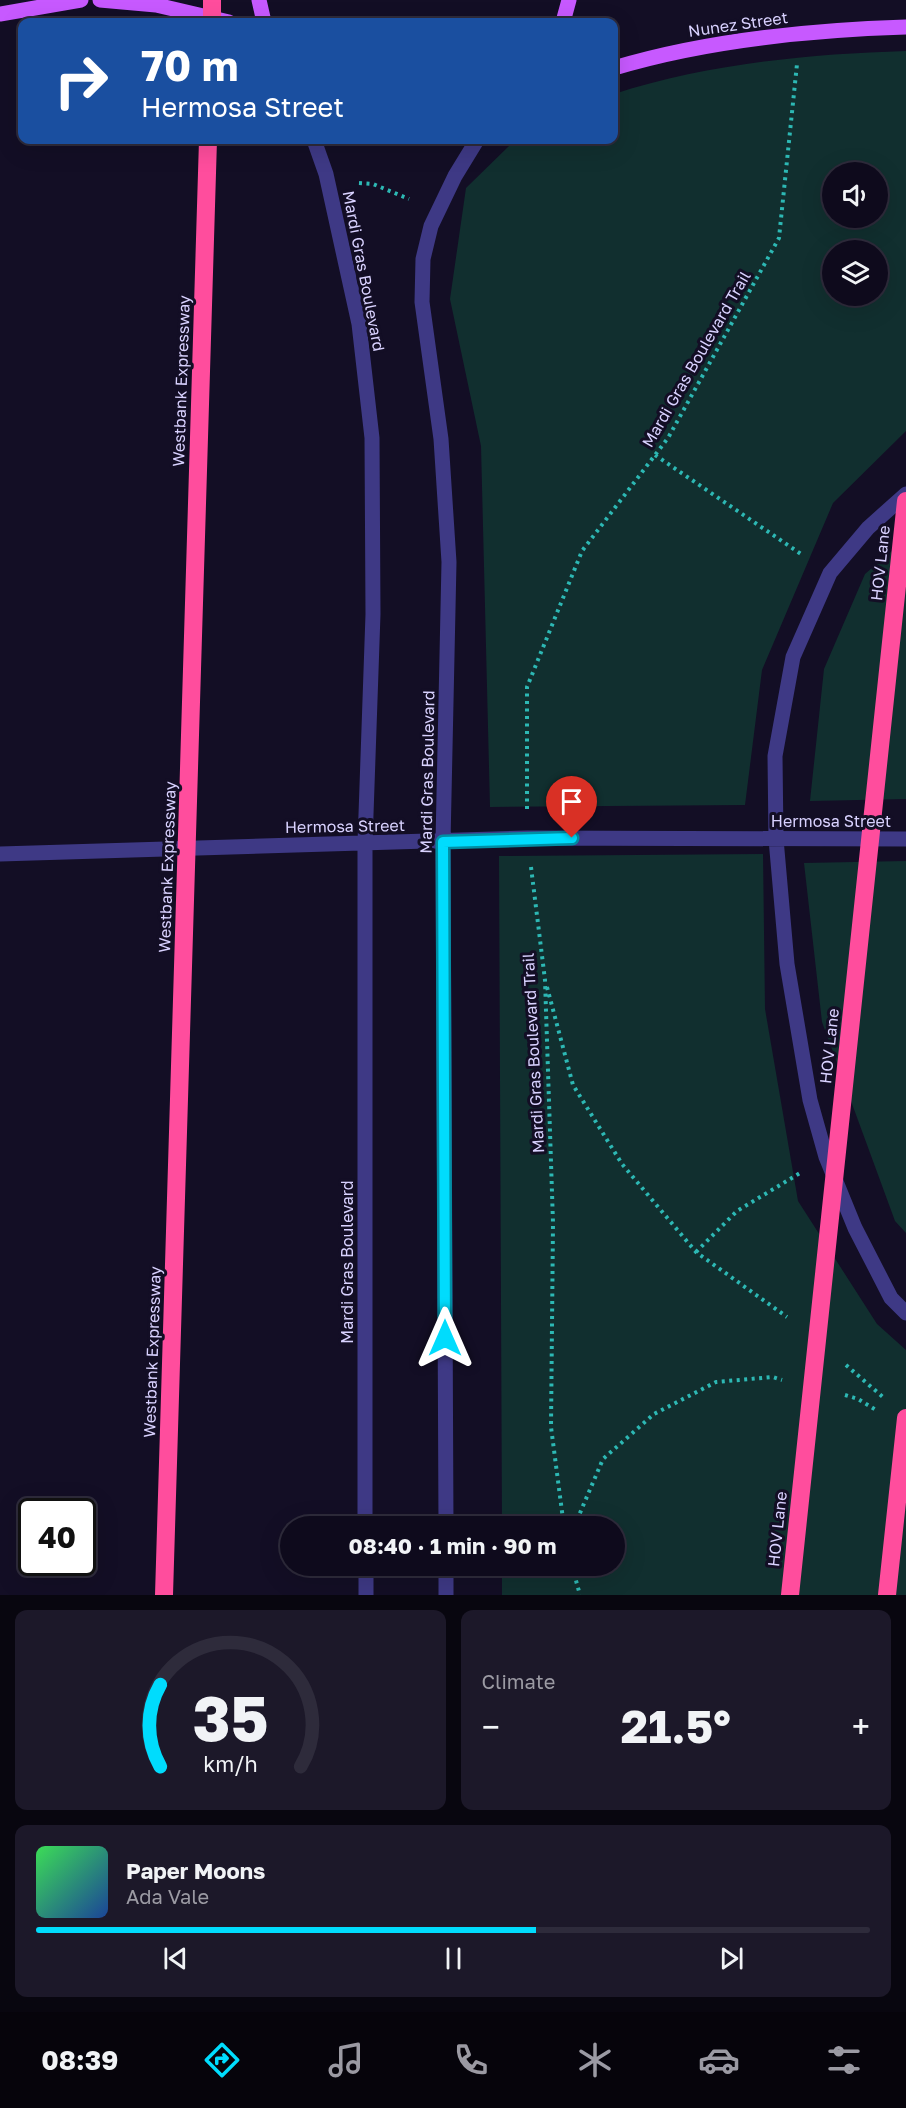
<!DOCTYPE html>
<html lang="en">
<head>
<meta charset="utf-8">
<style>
	body { margin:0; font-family:"Golos Text",sans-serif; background:#1c1829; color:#f1f3f6; height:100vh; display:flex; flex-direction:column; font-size:22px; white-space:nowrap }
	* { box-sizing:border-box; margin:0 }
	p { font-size:20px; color:#9b9aa3 }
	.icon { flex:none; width:33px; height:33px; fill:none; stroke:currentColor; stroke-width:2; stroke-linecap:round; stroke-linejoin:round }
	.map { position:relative; height:1595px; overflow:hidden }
	.sheet { display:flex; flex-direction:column; gap:15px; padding:15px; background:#08060f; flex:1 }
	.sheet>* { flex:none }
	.top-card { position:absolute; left:18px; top:18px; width:600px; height:126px; border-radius:12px; box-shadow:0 6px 24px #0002,0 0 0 2px #2e2b3b; background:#1a4fa0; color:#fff; overflow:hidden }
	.controls { position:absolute; left:822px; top:162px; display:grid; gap:12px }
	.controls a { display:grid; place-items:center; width:66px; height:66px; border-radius:50%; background:#0e0a1c; box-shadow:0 6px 24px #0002,0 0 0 2px #2e2b3b; font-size:30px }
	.speed { position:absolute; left:18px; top:1498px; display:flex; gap:12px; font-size:30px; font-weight:700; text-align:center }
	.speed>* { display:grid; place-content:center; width:78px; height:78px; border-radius:50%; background:#0e0a1c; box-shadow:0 6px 24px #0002,0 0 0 2px #2e2b3b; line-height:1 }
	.speed .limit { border:3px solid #111; border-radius:9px; background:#fff; color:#111 }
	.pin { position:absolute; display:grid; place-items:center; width:51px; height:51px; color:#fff; margin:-62px -26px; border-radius:50% 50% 50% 0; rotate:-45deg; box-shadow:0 0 6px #0007 }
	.pin .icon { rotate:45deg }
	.me { position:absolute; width:66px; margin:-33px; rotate:0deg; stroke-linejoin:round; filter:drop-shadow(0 0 4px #0008) }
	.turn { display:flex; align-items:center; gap:21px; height:126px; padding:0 24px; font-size:27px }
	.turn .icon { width:78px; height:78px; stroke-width:2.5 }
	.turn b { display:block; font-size:42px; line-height:51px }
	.big { font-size:45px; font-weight:700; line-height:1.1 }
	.sheet .widget { flex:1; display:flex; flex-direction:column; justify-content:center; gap:9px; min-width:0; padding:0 21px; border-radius:12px; background:#1c1829 }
	.sheet .dial { align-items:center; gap:0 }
	.dial svg { height:156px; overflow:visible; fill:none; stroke:#2e2b3b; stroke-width:7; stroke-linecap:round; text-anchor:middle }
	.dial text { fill:#f1f3f6; stroke:none }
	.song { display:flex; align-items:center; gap:18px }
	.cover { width:72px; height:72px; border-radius:9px; background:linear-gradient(135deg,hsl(130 70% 55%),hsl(220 70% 35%)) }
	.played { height:6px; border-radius:3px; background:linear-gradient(90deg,#00dcfd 60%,#2e2b3b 60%) }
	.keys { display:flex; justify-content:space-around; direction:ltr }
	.heat { display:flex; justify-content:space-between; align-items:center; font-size:33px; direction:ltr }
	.sheet .tiles { flex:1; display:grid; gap:15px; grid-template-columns:1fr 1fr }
	.widget:last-child { grid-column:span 2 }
	.trip { position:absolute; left:280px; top:1516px; width:345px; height:60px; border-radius:30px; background:#0e0a1c; box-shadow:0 6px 24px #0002,0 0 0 2px #2e2b3b; font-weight:700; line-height:60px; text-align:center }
	.tab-bar { display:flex; height:96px; justify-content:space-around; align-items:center; background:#06040b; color:#9b9aa3 }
	.tab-bar .icon { width:42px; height:42px }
	.tab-bar .active { color:#00dcfd }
	.tab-bar b { font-size:27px; color:#f1f3f6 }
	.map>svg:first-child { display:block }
</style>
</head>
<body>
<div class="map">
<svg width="906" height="1595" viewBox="0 0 906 1595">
	<rect width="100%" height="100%" fill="#130e25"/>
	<!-- green -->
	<path fill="#112f2f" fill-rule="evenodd" d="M 906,51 L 906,431 L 833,503 L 762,670 L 745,805 L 490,807 L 481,446 L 450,299 L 466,188 L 515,140 L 614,140 L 614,94 C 707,64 808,54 906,51 ZM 832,172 L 878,172 L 878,218 L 832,218 ZM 878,250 L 878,296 L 832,296 L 832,250 Z
		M 906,539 L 906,799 L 810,801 L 824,669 L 865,574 Z
		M 763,854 L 765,1009 L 798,1201 L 877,1324 L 906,1350 L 906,1595 L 502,1595 L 502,1566 L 615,1566 L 615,1527 L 502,1527 L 499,856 Z
		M 906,861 L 906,1233 L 895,1221 L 822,1022 L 804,863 Z"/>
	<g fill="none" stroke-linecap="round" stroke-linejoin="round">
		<!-- path -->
		<path stroke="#2db8b4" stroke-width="4" stroke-dasharray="3 4.5" stroke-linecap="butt" d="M 359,183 L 373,184 L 409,199
			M 655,455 L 804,556
			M 527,809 L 527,687 L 582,551 L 668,438 L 779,238 L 797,64
			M 531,867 L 545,980 L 553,1223 L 551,1427 L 564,1527
			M 547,987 L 573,1085 L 622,1164 L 696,1252 L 787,1317
			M 696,1252 L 737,1211 L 800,1173
			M 846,1365 L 884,1398
			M 845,1395 L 858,1399 L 876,1410
			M 574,1527 L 603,1459 L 654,1414 L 716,1382 L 773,1377 L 782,1380
			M 572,1566 L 580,1595"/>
		<!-- minor -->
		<path stroke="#3e3985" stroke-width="15" d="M 314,140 L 326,174 L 359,324 L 372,438 L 373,614 L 365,843 L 365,1527
			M 906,494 L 868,528 L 830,573 L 793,657 L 775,756 L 776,839 L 787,964 L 810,1100 L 826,1157 L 855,1228 L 891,1298 L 906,1313
			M 0,854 L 527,838 L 906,839
			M 446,1527 L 443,842 L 449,562 L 441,439 L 422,302 L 423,259 L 431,226 L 455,176 L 477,140
			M 366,1566 L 366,1595
			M 446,1566 L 446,1595"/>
		<!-- major -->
		<path stroke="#c759ff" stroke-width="15" d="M 100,0 L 156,5 L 229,22
			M 259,0 L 264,22
			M 0,14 L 81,0
			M 563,22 L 569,0
			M 614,68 C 707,40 809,30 906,27"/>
		<!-- highway-bridge -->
		<path stroke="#ff4d9d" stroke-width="18" d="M 212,22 L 212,0
			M 164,1595 L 208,140
			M 790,1595 L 906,501
			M 887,1595 L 906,1418"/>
	</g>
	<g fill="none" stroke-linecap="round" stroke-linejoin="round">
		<!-- route casing -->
		<g stroke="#008fa4" stroke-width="15">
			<path id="route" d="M 445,1338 L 443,842 L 572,838"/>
		</g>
		<!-- route -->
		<use href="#route" stroke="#00dcfd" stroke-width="10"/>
	</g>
	<g text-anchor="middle" stroke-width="6" stroke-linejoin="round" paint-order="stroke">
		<!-- street labels -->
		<g font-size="16" fill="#d9d2ff" stroke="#130e25">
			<text transform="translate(738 24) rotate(-8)" y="6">Nunez Street</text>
			<text transform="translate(364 271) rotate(79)" y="6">Mardi Gras Boulevard</text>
			<text transform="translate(696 359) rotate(-60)" y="6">Mardi Gras Boulevard Trail</text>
			<text transform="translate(181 381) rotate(-88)" y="6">Westbank Expressway</text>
			<text transform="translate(880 563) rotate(-84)" y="6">HOV Lane</text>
			<text transform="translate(427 772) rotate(-89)" y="6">Mardi Gras Boulevard</text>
			<text x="831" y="827">Hermosa Street</text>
			<text transform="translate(345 826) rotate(-1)" y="6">Hermosa Street</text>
			<text transform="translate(167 867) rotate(-88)" y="6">Westbank Expressway</text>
			<text transform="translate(829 1046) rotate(-84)" y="6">HOV Lane</text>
			<text transform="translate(533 1053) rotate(-93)" y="6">Mardi Gras Boulevard Trail</text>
			<text transform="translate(347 1262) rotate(-90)" y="6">Mardi Gras Boulevard</text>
			<text transform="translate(152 1352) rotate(-88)" y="6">Westbank Expressway</text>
			<text transform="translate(777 1529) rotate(-84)" y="6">HOV Lane</text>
		</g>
	</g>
</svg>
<div class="controls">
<a><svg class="icon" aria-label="sound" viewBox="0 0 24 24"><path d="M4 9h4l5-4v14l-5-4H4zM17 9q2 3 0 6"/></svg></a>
<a><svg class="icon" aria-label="layers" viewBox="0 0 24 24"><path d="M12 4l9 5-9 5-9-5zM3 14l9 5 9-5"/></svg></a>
</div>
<div class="speed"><div class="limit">40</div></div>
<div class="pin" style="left:572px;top:838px;background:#d93025"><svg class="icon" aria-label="arrive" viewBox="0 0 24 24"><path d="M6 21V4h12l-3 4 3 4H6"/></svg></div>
<svg class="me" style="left:445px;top:1338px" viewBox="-20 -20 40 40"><path d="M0-17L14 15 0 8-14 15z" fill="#00dcfd" stroke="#fff" stroke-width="4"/></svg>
<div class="trip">08:40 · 1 min · 90 m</div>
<div class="top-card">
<div class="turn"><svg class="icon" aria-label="right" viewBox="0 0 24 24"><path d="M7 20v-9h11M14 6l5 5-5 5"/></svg><div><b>70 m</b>Hermosa Street</div></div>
</div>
</div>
<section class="sheet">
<div class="tiles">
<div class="widget dial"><svg viewBox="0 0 100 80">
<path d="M14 69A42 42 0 1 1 86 69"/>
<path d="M14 69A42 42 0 0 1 14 27" stroke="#00dcfd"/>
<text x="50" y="56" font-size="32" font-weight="700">35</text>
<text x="50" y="72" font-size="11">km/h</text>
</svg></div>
<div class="widget"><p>Climate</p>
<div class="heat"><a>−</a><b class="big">21.5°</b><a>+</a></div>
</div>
<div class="widget">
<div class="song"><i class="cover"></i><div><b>Paper Moons</b><p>Ada Vale</p></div></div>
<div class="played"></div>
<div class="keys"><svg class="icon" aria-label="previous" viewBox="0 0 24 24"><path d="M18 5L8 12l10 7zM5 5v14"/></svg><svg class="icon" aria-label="pause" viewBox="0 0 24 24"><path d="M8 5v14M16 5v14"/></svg><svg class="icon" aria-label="next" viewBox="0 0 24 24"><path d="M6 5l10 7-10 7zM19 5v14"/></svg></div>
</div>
</div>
</section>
<nav class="tab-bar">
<b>08:39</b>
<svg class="icon active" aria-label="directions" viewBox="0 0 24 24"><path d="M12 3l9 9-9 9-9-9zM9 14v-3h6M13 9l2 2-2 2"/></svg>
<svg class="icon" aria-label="music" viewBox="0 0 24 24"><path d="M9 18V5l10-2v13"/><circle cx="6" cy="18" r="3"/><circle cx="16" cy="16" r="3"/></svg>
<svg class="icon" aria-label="phone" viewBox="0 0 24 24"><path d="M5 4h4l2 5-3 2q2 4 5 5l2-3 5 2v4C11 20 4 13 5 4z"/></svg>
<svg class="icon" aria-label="climate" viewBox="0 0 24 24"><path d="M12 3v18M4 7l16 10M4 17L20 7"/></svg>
<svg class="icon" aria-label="car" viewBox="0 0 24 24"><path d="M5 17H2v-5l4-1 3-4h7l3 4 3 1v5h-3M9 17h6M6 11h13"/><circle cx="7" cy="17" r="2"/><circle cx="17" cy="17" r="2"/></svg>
<svg class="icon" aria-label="filters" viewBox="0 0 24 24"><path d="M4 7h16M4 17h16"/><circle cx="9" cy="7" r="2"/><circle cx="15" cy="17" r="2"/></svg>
</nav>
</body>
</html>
